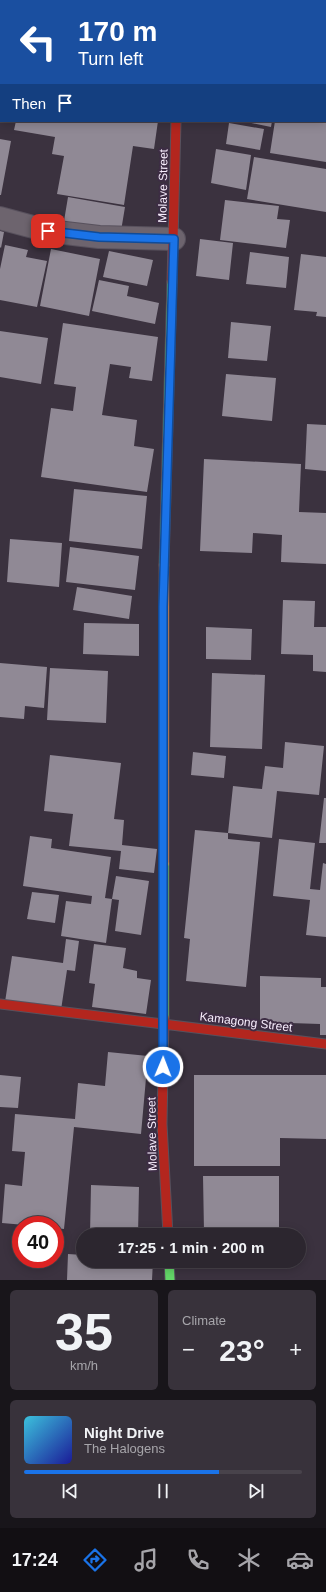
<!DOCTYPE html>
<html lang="en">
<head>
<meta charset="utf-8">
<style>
	body { margin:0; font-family:Arial,sans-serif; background:#38323b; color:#f1f3f6; height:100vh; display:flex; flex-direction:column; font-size:15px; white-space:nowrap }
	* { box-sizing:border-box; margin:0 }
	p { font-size:13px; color:#a6a5aa }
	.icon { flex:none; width:22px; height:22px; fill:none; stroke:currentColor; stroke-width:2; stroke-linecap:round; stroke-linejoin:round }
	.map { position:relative; height:1280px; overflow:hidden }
	.sheet { display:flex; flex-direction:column; gap:10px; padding:10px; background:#18151a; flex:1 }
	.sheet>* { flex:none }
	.top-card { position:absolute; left:0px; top:0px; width:326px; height:122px; box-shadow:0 2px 10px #0003,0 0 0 1px #48434b; background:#1a4fa0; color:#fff; overflow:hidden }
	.speed { position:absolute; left:12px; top:1216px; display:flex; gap:8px; font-size:20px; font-weight:700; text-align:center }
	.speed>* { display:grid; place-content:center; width:52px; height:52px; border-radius:50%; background:#2c262f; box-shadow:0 2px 10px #0003,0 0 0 1px #48434b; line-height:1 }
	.speed .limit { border:6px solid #d22; background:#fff; color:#111 }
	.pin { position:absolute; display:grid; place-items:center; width:34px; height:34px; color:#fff; margin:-17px; border-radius:8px; box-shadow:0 2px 6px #0006 }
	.me { position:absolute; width:44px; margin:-22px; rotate:1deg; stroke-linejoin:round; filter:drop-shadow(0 0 3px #0008) }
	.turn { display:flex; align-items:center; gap:14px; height:84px; padding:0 12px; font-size:18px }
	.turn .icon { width:52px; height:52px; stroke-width:2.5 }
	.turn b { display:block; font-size:28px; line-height:34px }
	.then { display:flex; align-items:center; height:38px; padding:0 12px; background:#0003; gap:8px; font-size:15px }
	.big { font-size:30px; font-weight:800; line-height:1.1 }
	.sheet .widget { flex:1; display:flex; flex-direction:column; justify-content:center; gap:6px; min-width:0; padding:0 14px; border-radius:6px; background:#38323b }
	.sheet .dial { align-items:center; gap:0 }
	.dial b { font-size:52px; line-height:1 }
	.song { display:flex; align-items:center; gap:12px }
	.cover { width:48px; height:48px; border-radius:6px; background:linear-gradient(135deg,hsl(190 70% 55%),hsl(240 70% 35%)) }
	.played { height:4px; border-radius:2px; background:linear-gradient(90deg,#1a73e8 70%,#48434b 70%) }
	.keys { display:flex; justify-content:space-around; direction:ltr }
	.heat { display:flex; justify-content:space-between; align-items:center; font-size:22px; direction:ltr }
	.sheet .tiles { flex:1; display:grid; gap:10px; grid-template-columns:1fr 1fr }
	.widget:last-child { grid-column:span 2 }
	.trip { position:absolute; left:76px; top:1228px; width:230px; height:40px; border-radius:20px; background:#2c262f; box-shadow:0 2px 10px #0003,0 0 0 1px #48434b; font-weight:800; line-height:40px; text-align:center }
	.menu { display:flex; height:64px; justify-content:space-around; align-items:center; background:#120f13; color:#a6a5aa }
	.menu .icon { width:28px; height:28px }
	.menu .on { color:#1a73e8 }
	.menu b { font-size:18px; color:#f1f3f6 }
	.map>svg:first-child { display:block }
</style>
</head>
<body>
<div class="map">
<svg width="326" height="1280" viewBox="0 0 326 1280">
	<rect width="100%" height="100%" fill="#3b323f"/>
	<!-- building -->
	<path fill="#908995" d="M 16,121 L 158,121 L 154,149 L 133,146 L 124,205 L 57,194 L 64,156 L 52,154 L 55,137 L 14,130 Z
		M 242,121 L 272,121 L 271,127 Z
		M 275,121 L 326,122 L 326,162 L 270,153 Z
		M 229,123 L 264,129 L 260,150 L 226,144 Z
		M 0,139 L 11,141 L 1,195 L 0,195 Z
		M 216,149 L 251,155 L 246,190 L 211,183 Z
		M 254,157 L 326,169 L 326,212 L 247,199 Z
		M 68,197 L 125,207 L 120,237 L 63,227 Z
		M 225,200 L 279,206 L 277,219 L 290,220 L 286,248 L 220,240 Z
		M 0,231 L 4,232 L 1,248 L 0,247 Z
		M 200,239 L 233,243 L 229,280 L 196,276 Z
		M 5,245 L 28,250 L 26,257 L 47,261 L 37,307 L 0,300 L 0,269 Z
		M 51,249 L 100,259 L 89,316 L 40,306 Z
		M 109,251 L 153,260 L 147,286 L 103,277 Z
		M 250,252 L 289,257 L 286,288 L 246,284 Z
		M 301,254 L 326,257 L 326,317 L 316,316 L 317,312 L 294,310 Z
		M 99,280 L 129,286 L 127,296 L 159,303 L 155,324 L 92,311 Z
		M 231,322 L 271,326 L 267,361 L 228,358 Z
		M 63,323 L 158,337 L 152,381 L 129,378 L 131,367 L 110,364 L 102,415 L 137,420 L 134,446 L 154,449 L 147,492 L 41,477 L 51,408 L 73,411 L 76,387 L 54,384 Z
		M 0,331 L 48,338 L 41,384 L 0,377 Z
		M 226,374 L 276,378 L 272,421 L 222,416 Z
		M 307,424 L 326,425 L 326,471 L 305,469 Z
		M 204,459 L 301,464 L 299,512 L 326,513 L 326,564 L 281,562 L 282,535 L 253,533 L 252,553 L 200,551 Z
		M 74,489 L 147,496 L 142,549 L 69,541 Z
		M 10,539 L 62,543 L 59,587 L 7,582 Z
		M 70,547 L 139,556 L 135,590 L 66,582 Z
		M 77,587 L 132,596 L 129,619 L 73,610 Z
		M 283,600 L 315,601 L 314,627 L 326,627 L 326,672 L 313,671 L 313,655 L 281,654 Z
		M 84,623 L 139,624 L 139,656 L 83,654 Z
		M 206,627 L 252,629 L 251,660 L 206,659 Z
		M 0,663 L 47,667 L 44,708 L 25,706 L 24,719 L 0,717 Z
		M 50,668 L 108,671 L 106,723 L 47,720 Z
		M 212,673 L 265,675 L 262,749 L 210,747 Z
		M 285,742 L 324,746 L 319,795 L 277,791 L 272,838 L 228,833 L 228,839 L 260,842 L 246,987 L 186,981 L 190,939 L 184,938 L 195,830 L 228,833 L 233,786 L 262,789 L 265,766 L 283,768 Z
		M 193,752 L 226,756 L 224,778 L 191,775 Z
		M 50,755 L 121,763 L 114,819 L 124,820 L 122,845 L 157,849 L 154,873 L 119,869 L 121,851 L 69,846 L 73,814 L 44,811 Z
		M 324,798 L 326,798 L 326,843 L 319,843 Z
		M 30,836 L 52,839 L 51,848 L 111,857 L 105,898 L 112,899 L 106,943 L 61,936 L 66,901 L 91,904 L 92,896 L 23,886 Z
		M 279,839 L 315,843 L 310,889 L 320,890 L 323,863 L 326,864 L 326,937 L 306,935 L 310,900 L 273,896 Z
		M 116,876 L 149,881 L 141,935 L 115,931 L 119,900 L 112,899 Z
		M 32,892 L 59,895 L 55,923 L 27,919 Z
		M 66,939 L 79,941 L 75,971 L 67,970 L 61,1010 L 5,1002 L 12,956 L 63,963 Z
		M 94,944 L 126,948 L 123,968 L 137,971 L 137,978 L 151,980 L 146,1014 L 92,1007 L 95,984 L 89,983 Z
		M 260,976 L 321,978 L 321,987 L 326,987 L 326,1035 L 320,1035 L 320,1024 L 260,1022 Z
		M 108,1052 L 148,1056 L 141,1134 L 74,1127 L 64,1229 L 55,1228 L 55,1225 L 25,1225 L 2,1223 L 5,1184 L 22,1186 L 25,1152 L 12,1151 L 15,1114 L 75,1119 L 78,1083 L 105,1086 Z
		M 0,1075 L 21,1077 L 18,1108 L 0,1107 Z
		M 194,1075 L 326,1075 L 326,1139 L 280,1138 L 280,1166 L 194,1166 Z
		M 203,1176 L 279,1176 L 279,1232 L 204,1232 Z
		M 91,1185 L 139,1187 L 138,1235 L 90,1235 Z
		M 68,1254 L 83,1255 L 83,1261 L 153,1261 L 152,1280 L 67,1280 Z"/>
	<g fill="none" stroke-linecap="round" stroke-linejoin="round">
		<!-- street casing -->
		<g stroke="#58515d" stroke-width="24">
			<path id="street" d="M 0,218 L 48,231 L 99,237 L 174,239"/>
		</g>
		<!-- fast casing -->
		<g stroke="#58515d" stroke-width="11">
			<path id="fast" d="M 164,565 L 172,282
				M 164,864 L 164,1017
				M 169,1261 L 170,1280"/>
		</g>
		<!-- slow casing -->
		<g stroke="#58515d" stroke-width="11">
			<path id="slow" d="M 174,0 L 174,1
				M 164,864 L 164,565"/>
		</g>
		<!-- jam casing -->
		<g stroke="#58515d" stroke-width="11">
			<path id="jam" d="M 172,282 L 176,121
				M 0,1004 L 326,1044
				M 164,1017 L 162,1124 L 168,1235"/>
		</g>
		<!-- street -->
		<use href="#street" stroke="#6d646e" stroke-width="22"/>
		<!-- fast -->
		<use href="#fast" stroke="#63d668" stroke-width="9"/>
		<!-- slow -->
		<use href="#slow" stroke="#ff974d" stroke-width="9"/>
		<!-- jam -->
		<use href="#jam" stroke="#b3261e" stroke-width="9"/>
	</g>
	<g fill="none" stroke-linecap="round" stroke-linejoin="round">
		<!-- route casing -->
		<g stroke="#114b97" stroke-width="10">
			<path id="route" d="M 48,231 L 99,237 L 174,239 L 163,607 L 163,1067"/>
		</g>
		<!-- route -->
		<use href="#route" stroke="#1a73e8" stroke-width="7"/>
	</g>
	<g text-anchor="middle" stroke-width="4" stroke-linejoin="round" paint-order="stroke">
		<!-- street labels -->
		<g font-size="12" fill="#f8eefd" stroke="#3d2d44">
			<text transform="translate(163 186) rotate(-89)" y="4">Molave Street</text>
			<text transform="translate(246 1022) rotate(7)" y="4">Kamagong Street</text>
			<text transform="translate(152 1134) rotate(-91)" y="4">Molave Street</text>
		</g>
	</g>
</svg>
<div class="speed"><div class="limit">40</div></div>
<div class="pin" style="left:48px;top:231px;background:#d93025"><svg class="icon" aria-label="arrive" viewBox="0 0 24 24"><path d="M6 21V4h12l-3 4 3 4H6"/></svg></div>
<svg class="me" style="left:163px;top:1067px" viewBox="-20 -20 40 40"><circle r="17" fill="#1a73e8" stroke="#fff" stroke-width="3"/><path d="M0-11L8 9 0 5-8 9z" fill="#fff"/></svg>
<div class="trip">17:25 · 1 min · 200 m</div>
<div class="top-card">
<div class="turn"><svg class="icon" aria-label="left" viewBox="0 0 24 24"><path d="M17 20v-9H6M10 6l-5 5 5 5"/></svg><div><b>170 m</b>Turn left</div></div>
<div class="then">Then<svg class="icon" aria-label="arrive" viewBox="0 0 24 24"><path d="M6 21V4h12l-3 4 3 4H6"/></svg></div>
</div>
</div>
<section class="sheet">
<div class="tiles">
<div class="widget dial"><b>35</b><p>km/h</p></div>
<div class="widget"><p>Climate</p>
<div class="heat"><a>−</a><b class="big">23°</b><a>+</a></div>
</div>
<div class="widget">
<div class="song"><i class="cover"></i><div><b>Night Drive</b><p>The Halogens</p></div></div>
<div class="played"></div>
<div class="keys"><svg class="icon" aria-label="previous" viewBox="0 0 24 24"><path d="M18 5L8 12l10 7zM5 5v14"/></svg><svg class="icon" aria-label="pause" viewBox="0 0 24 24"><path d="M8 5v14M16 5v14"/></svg><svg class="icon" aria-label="next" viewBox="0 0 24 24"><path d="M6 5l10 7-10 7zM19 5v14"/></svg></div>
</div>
</div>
</section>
<nav class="menu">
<b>17:24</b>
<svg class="icon on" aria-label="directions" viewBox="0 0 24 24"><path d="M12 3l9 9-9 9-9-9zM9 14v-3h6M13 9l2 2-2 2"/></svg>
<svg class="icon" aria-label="music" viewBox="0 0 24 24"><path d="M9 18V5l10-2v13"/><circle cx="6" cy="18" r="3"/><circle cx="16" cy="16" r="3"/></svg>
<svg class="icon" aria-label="phone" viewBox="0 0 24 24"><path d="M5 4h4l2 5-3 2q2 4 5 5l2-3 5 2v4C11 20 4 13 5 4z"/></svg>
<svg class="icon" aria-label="climate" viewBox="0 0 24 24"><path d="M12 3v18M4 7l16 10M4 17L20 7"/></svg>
<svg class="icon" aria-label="car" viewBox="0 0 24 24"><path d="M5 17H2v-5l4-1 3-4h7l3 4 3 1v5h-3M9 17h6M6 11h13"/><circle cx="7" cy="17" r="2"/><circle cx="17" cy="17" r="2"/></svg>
</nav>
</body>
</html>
